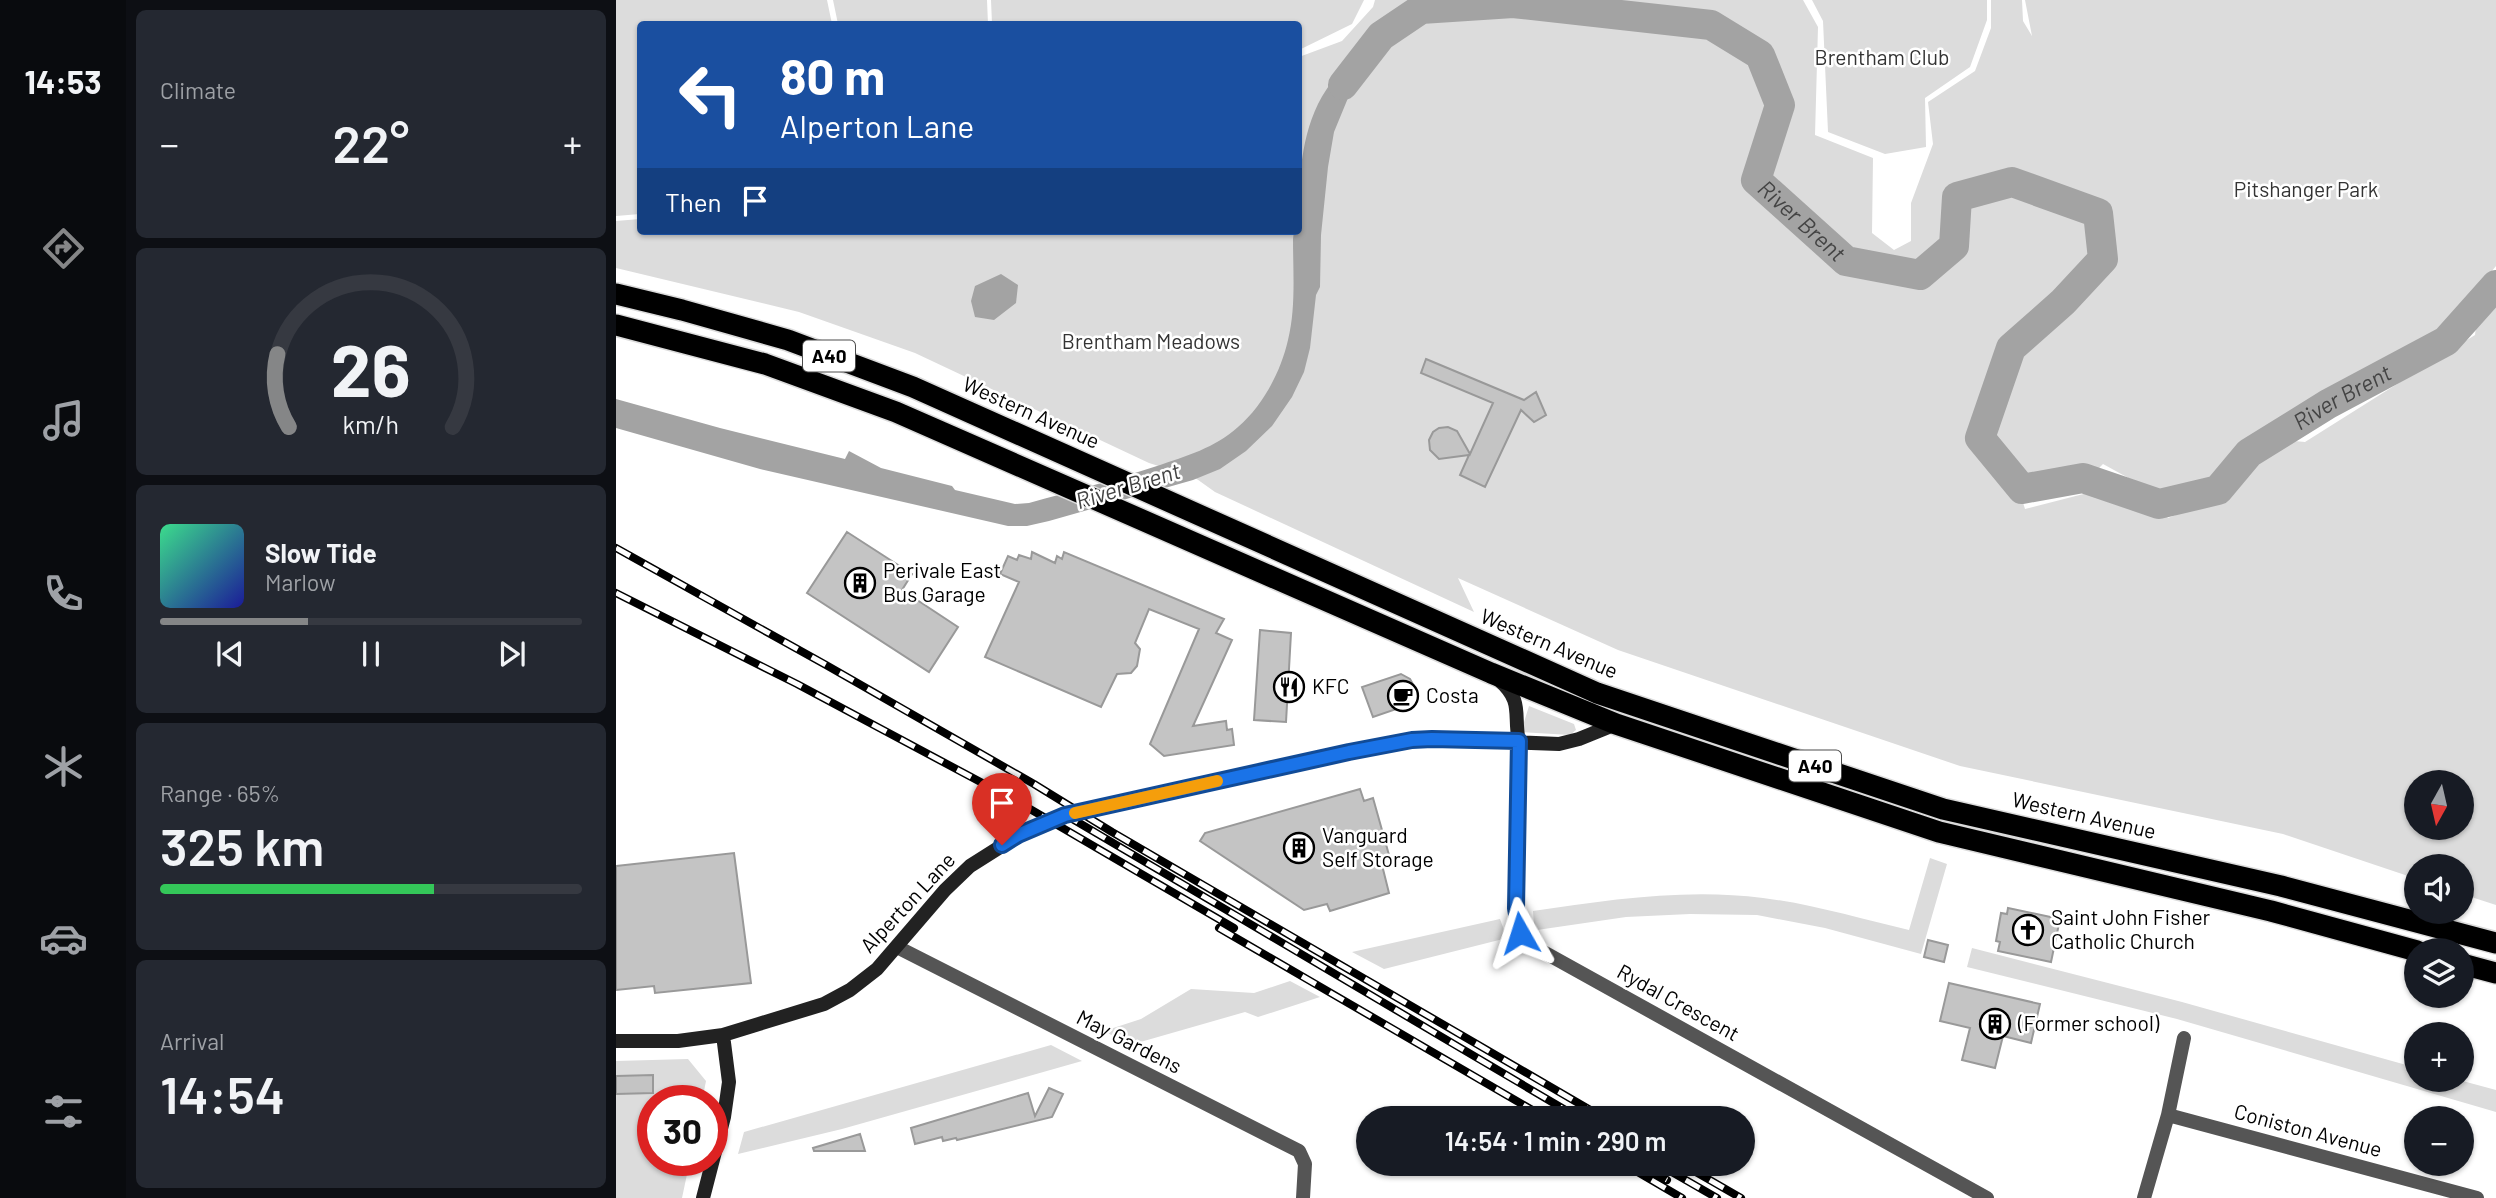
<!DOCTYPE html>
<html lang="en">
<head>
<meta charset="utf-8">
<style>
	body { margin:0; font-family:Barlow,sans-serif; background:#242831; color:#f1f3f6; height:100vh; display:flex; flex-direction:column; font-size:26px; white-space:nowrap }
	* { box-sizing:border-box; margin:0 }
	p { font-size:23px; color:#9ea1a6 }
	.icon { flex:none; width:38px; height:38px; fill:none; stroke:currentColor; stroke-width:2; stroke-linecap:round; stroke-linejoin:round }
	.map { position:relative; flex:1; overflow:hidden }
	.sheet { display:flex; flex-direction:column; gap:10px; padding:10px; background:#0d0f14; width:490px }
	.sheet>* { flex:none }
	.guide { position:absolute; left:21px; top:21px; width:665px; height:214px; border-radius:7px; box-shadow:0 2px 5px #0004; background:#1a4fa0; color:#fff; overflow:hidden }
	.needle { width:46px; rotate:188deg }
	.tools { position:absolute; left:1788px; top:770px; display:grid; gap:14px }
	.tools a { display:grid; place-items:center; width:70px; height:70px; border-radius:50%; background:#171b24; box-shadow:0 2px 5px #0004; font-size:35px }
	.speed { position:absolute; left:21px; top:1085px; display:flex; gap:14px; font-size:35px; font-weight:700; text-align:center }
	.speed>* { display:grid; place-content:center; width:91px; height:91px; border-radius:50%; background:#171b24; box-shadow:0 2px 5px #0004; line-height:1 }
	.speed .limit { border:10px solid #d22; background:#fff; color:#111 }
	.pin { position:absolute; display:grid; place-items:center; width:60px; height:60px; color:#fff; margin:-72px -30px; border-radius:50% 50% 50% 0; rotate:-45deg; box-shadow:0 0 7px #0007 }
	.pin .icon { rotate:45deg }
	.me { position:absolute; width:77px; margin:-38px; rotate:354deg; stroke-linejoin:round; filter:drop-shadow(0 0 5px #0008) }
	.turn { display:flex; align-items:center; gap:24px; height:147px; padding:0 28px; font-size:32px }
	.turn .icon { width:91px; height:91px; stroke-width:2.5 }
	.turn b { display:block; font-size:49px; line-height:60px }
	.then { display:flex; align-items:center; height:66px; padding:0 28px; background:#0003; gap:14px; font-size:26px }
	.big { font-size:52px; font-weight:600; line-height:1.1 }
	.sheet .card { flex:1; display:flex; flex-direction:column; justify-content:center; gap:10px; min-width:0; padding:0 24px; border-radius:10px; background:#242831 }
	.sheet .dial { align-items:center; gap:0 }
	.dial svg { height:182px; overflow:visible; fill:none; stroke:#363941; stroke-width:7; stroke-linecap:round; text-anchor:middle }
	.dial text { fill:#f1f3f6; stroke:none }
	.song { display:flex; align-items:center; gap:21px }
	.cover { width:84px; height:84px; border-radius:10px; background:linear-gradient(135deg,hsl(150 70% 55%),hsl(240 70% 35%)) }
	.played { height:7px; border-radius:4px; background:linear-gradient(90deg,#858687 35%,#363941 35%) }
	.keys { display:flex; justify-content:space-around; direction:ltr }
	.heat { display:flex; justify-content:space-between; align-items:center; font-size:38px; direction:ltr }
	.charge { height:10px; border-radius:5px; background:linear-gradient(90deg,#34c759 65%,#363941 0) }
	.trip { position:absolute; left:740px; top:1106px; width:399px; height:70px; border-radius:35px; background:#171b24; box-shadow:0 2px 5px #0004; font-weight:600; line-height:70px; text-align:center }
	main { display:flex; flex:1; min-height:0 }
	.tab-bar { display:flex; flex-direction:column; width:126px; justify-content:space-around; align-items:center; background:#090b0e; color:#9ea1a6 }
	.tab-bar .icon { width:49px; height:49px }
	.tab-bar .active { color:#858687 }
	.tab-bar b { font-size:32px; color:#f1f3f6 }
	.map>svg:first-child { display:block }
</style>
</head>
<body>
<main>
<nav class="tab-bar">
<b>14:53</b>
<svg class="icon active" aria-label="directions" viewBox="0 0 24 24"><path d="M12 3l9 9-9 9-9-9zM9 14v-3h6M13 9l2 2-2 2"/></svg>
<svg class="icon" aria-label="music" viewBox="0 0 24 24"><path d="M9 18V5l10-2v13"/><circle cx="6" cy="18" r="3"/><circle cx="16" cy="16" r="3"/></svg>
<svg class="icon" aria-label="phone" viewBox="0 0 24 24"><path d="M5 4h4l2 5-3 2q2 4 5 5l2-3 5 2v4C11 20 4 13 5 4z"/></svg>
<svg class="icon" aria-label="climate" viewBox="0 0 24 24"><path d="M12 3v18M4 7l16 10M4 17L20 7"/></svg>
<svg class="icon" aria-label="car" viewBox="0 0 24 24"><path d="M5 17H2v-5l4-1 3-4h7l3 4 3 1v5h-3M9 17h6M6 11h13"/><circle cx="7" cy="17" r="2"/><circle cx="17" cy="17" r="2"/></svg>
<svg class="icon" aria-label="filters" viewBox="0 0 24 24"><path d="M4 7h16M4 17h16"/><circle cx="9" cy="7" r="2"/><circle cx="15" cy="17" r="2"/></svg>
</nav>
<section class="sheet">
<div class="card"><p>Climate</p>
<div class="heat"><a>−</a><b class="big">22°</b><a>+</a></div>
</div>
<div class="card dial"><svg viewBox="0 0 100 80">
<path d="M14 69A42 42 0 1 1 86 69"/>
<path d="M14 69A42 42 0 0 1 9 37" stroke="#858687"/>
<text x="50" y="56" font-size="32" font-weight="700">26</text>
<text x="50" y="72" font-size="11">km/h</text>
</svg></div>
<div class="card">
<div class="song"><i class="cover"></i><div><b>Slow Tide</b><p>Marlow</p></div></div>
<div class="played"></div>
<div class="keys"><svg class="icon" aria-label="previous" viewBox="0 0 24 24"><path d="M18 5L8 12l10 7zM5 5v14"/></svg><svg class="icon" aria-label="pause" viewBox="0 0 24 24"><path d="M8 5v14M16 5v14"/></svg><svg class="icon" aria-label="next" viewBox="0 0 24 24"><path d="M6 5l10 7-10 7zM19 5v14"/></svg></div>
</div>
<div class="card"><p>Range · 65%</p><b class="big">325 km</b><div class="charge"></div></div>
<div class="card"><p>Arrival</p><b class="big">14:54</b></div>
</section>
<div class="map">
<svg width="1880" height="1198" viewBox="0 0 1880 1198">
	<rect width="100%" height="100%" fill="#fff"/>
	<!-- green -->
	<path fill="#dcdcdc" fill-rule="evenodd" d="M 0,0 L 211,0 L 216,24 L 24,24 L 24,214 L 0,216 Z
		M 217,0 L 371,0 L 372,24 L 222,24 Z
		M 375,0 L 748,0 L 736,24 L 683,50 L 682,24 L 376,24 Z
		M 759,0 L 1187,0 L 1202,27 L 1199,135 L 1257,158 L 1256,233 L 1278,250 L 1295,241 L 1295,203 L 1317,144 L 1312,102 L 1359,71 L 1375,28 L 1375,0 L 1406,0 L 1407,21 L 1416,36 L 1409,0 L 1880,0 L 1880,266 L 1824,334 L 1628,446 L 1595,481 L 1544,495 L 1522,484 L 1552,518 L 1602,499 L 1631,462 L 1668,440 L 1689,442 L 1859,335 L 1862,310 L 1880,270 L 1880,905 L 1846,894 L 1846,866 L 1801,866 L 1801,879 L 1667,834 L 1344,766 L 1002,650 L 842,578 L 858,612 L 599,492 L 578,477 L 533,463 L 299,353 L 183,312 L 0,268 L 0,221 L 24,219 L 24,231 L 682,231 L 683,57 L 726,41 L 757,7 ZM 1487,464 L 1518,481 L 1409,509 L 1404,493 L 1410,498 L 1465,486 ZM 1801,782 L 1846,782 L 1846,828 L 1801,828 Z
		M 1196,0 L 1371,0 L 1371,20 L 1354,67 L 1309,98 L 1310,147 L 1269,154 L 1212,132 L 1207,21 Z
		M 913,706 L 958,724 L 960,730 L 954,735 L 905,732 Z
		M 1314,858 L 1331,864 L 1305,954 L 1209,928 L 1141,915 L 1074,914 L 1010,917 L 921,930 L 918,925 L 917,911 C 992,900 1070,888 1147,898 C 1196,904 1245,919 1293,930 Z
		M 884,919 L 891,938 L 768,969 L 736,952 Z
		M 1356,948 L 1566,1002 L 1801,1068 L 1801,1080 L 1843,1080 L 1880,1090 L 1880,1112 L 1561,1019 L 1351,967 Z
		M 674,981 L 704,997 L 642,1017 L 629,1012 L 514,1045 L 488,1031 L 525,1019 L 575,989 L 638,993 Z
		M 435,1045 L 466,1061 L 226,1129 L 122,1154 L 128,1132 Z
		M 72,1059 L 90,1081 L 86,1101 L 37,1101 L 37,1160 L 74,1160 L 66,1198 L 0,1198 L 0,1061 Z"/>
	<!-- water -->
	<path fill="#a3a3a3" d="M 742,46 L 761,61 L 732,98 L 718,132 L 712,167 L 705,235 L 704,287 L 700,295 L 694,348 L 688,372 L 676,397 L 656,426 L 630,451 L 604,469 L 577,480 L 433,521 L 411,526 L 392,526 L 144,469 L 0,428 L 0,399 L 104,428 L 229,459 L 233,451 L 265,468 L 336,486 L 339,490 L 399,504 L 413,503 C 456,491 499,480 541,466 C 570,456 599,448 622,427 C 647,406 665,371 672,340 C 680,308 677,272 677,239 L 678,231 L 682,231 C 683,188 683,143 702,104 C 712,84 729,65 742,46 Z
		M 385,274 L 402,285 L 400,303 L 378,320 L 359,317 L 355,301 L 359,286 Z"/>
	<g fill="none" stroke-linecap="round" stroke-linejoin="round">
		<!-- river -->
		<path stroke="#a3a3a3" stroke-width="30" id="s1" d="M 727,85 L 765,36 L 805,9 L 897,3 L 1095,25 L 1144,55 L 1164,105 L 1140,180 L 1230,261 L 1304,275 L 1338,246 L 1341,197 L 1396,182 L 1482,213 L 1487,259 L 1447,302 L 1395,348 L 1364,438 L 1406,489 L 1467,478 L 1543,504 L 1602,490 L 1633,453 L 1712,404 L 1830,341 L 1880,285"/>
	</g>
	<!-- building -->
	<path fill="#c4c4c4" stroke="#999" stroke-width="2" d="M 810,359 L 908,400 L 920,392 L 930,415 L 918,422 L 905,410 L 869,487 L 844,475 L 853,455 L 823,459 L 814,450 L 813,440 L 817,432 L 823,428 L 832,427 L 841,431 L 854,454 L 877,403 L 805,373 Z
		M 231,532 L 296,574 L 286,590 L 342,627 L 313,672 L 191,593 Z
		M 416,552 L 439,563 L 441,556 L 446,559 L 448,552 L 608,619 L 600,633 L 616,640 L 577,726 L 610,721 L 611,730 L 616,729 L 618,745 L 548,756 L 534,744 L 583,629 L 533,609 L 519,643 L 524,649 L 521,666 L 515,673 L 501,674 L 485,707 L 369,657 L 403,582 L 384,574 L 392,556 L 401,560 L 403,555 L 415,559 Z
		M 644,630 L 675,633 L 670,722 L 638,720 Z
		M 785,674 L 794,679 L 798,686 L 799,697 L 795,704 L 757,717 L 746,687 Z
		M 744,789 L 748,801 L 757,798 L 773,855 L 764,857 L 773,893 L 714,911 L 711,904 L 688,910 L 584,841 L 589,833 Z
		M 118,853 L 135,983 L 39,993 L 38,986 L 0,990 L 0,866 Z
		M 1392,908 L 1444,919 L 1435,962 L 1382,951 L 1384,942 L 1380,941 L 1385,913 L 1391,914 Z
		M 1312,940 L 1332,945 L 1328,962 L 1308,957 Z
		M 1333,983 L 1424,1004 L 1415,1043 L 1387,1036 L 1379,1068 L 1346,1060 L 1354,1028 L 1324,1021 Z
		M 37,1075 L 37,1093 L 0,1094 L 0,1076 Z
		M 433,1088 L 447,1094 L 436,1117 L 341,1140 L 340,1138 L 327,1141 L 326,1137 L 299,1144 L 295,1128 L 412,1093 L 419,1116 Z
		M 244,1134 L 249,1151 L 198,1151 L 197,1148 Z"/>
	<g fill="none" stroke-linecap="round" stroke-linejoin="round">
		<!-- highway casing -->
		<g stroke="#dbdbdb" stroke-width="24">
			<path id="highway" d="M 0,294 L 66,310 L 172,340 L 297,387 L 981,693 L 1327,809 L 1665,886 L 1880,943
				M 0,325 L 149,364 L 280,412 L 875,673 L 1000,724 L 1323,832 L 1655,911 L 1801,951
				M 1846,964 L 1880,973"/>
		</g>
		<!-- street -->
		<path stroke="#555" stroke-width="14" d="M 903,742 L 900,908 L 904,933 L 924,950 L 1371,1198
			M 281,947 L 683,1151 L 689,1164 L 687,1198
			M 1552,1115 L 1861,1198
			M 1528,1198 L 1552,1115 L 1568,1038"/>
		<!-- secondary -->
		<path stroke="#222" stroke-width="14" d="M 883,680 C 908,702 897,714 903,742
			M 0,1041 L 62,1041 L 107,1035 L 208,1004 L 234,990 L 261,969 L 329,890 L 354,866 L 403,835 L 449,815 L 547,792 L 796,740 L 816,739 L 943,744 L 963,739 L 1000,724
			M 87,1198 L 108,1117 L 113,1082 L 107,1035"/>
		<!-- highway -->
		<use href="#highway" stroke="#000" stroke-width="21"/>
		<!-- rail casing -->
		<g stroke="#000" stroke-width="8">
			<path id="rail" d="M 0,548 L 210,665 L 418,784 L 496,832 L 988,1118
				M 0,593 L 181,684 L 402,802 L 618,928
				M 448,814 L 963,1118
				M 603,928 L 930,1118
				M 1008,1164 L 1066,1198
				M 1022,1164 L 1051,1180
				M 1042,1164 L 1101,1198
				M 1066,1164 L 1125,1198"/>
		</g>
		<!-- rail -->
		<use href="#rail" stroke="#fff" stroke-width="5" stroke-dasharray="16" stroke-linecap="butt"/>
	</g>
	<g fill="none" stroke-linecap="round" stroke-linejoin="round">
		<!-- route casing -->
		<g stroke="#114b97" stroke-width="18">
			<path id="route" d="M 386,845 L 402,835 L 449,815 L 733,752 L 796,740 L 816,739 L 903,741 L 900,908 L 904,933"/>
		</g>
		<!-- route -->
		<use href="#route" stroke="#1a73e8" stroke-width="12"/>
		<!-- slow -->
		<path stroke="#f59e0b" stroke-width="12" d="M 459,813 L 601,781"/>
	</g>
	<!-- icons -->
	<defs>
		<g id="building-ring" transform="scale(1.575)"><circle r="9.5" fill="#fff" stroke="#000" stroke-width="1.5"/><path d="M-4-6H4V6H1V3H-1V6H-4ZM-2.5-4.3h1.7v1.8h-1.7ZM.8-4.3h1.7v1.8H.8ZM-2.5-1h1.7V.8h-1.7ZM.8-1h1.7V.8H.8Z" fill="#000"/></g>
		<g id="restaurant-ring" transform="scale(1.575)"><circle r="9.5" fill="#fff" stroke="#000" stroke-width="1.5"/><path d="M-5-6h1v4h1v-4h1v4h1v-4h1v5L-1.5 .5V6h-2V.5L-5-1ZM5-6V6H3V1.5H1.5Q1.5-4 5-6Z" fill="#000"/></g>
		<g id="cafe-ring" transform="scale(1.575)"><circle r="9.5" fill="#fff" stroke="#000" stroke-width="1.5"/><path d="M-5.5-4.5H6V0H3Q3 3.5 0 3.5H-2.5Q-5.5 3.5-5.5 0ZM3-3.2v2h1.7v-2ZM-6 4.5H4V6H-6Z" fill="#000"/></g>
		<g id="church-ring" transform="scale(1.575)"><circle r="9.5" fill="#fff" stroke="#000" stroke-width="1.5"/><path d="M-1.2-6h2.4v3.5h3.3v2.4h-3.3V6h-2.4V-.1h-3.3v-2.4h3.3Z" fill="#000"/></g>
	</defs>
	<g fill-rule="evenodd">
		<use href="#building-ring" x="244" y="583"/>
		<use href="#restaurant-ring" x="673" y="687"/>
		<use href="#cafe-ring" x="787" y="696"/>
		<use href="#building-ring" x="683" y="848"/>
		<use href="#church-ring" x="1412" y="930"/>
		<use href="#building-ring" x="1379" y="1024"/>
	</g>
	<g text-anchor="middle" stroke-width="5" stroke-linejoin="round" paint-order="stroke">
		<!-- shield labels -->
		<g fill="#fff" stroke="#4c4c4c" stroke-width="2">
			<rect x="187" y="340.5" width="52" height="31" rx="5"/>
			<rect x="1173" y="750.5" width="52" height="31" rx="5"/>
		</g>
		<g font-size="19" font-weight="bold" fill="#000">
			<text x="213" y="363">A40</text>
			<text x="1199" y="773">A40</text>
		</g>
		<!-- park labels -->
		<g font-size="21" fill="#333" stroke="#fff">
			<text x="1266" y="65">Brentham Club</text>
			<text x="1690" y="197">Pitshanger Park</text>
			<text x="535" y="349">Brentham Meadows</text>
		</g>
		<!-- street labels -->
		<g font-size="21" fill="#000" stroke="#fff">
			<text transform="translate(415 413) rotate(24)" y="7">Western Avenue</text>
			<text transform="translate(933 644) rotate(23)" y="7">Western Avenue</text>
			<text transform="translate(1468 816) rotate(13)" y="7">Western Avenue</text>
			<text transform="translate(292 903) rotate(-47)" y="7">Alperton Lane</text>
			<text transform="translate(1062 1003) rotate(29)" y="7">Rydal Crescent</text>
			<text transform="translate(513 1042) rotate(27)" y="7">May Gardens</text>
			<text transform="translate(1692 1131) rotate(15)" y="7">Coniston Avenue</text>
		</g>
		<!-- poi labels -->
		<g font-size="21" fill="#000" stroke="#fff" text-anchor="start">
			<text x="267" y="578">Perivale East<tspan x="267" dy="24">Bus Garage</tspan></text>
			<text x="696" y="694">KFC</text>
			<text x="810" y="703">Costa</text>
			<text x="706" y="843">Vanguard<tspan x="706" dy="24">Self Storage</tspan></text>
			<text x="1435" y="925">Saint John Fisher<tspan x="1435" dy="24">Catholic Church</tspan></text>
			<text x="1402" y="1031">(Former school)</text>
		</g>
		<!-- water labels -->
		<g font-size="23" font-style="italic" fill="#444" stroke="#fff">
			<text dy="8" stroke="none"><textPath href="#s1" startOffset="653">River Brent</textPath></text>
			<text dy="8" stroke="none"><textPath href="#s1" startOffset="1726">River Brent</textPath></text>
			<text transform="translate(512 486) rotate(-17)" y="8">River Brent</text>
		</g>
	</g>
</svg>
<div class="tools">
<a><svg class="needle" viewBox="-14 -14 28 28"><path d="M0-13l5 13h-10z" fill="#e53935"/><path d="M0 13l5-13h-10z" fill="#9ea1a6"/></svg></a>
<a><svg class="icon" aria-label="sound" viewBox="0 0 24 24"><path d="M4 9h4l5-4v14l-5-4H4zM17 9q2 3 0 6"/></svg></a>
<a><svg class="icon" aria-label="layers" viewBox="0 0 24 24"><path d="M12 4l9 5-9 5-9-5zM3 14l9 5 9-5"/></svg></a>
<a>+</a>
<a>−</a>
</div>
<div class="speed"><div class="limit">30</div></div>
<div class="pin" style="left:386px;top:845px;background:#d93025"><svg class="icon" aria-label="arrive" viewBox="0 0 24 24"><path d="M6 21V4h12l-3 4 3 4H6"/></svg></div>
<svg class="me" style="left:904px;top:933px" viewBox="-20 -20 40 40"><path d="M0-17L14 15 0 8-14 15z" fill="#1a73e8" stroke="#fff" stroke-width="4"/></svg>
<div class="trip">14:54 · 1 min · 290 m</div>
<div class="guide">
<div class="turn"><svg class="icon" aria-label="left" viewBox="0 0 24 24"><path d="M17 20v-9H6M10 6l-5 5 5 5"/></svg><div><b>80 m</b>Alperton Lane</div></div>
<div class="then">Then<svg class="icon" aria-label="arrive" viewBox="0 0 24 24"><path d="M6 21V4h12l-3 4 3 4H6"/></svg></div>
</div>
</div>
</main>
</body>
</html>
